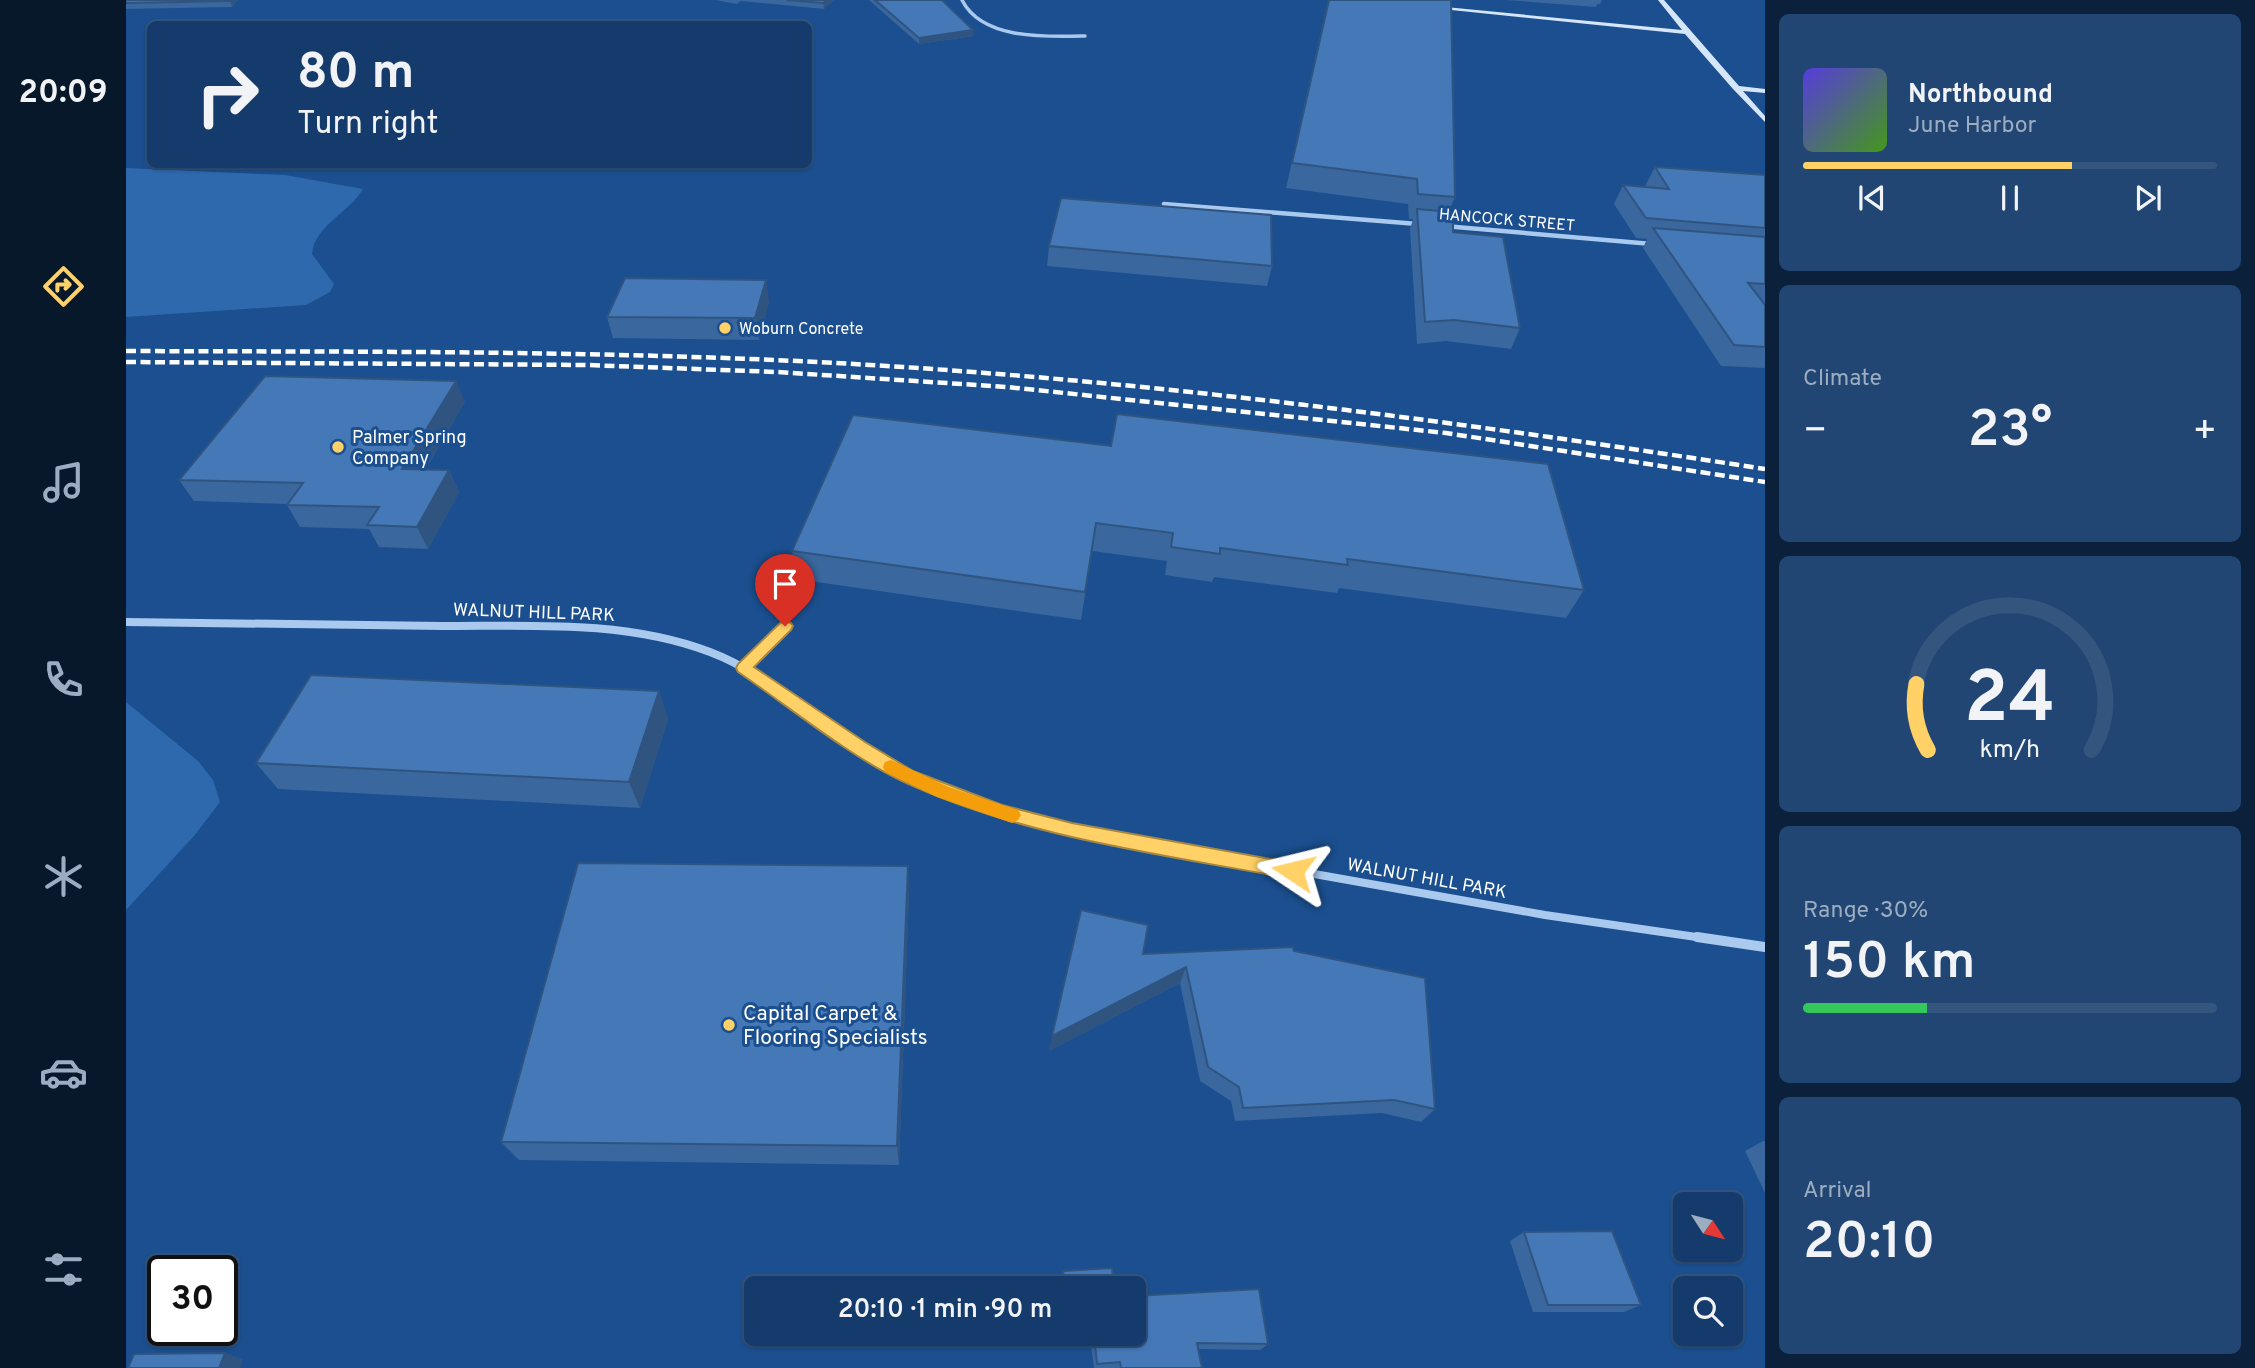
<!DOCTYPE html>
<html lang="en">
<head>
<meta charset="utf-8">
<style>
	body { margin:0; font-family:Overpass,sans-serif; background:#214673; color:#f1f3f6; height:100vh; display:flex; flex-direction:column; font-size:26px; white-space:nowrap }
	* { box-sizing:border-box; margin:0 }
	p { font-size:23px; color:#9dadc1 }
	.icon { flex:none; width:38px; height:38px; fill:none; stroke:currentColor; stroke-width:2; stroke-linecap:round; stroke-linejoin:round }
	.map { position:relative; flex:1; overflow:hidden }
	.sheet { display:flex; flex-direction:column; gap:14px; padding:14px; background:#0b203b; width:490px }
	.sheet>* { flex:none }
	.guide { position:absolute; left:21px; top:21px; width:665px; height:147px; border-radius:10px; box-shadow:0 2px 5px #0004,0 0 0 2px #33557e; background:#143b6b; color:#f1f3f6; overflow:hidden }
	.needle { width:46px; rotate:126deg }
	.controls { position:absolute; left:1547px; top:1192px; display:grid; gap:14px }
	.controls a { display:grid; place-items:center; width:70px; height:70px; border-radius:10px; background:#143b6b; box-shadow:0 2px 5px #0004,0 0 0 2px #33557e; font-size:35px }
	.speed { position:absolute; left:21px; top:1255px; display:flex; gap:14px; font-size:35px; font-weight:700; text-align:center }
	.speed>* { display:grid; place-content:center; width:91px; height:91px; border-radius:50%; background:#143b6b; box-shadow:0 2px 5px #0004,0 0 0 2px #33557e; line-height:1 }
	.speed .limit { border:4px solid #111; border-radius:10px; background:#fff; color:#111 }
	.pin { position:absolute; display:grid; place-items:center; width:60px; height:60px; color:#fff; margin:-72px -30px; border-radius:50% 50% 50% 0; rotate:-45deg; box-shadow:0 0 7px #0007 }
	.pin .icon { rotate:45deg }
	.me { position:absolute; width:77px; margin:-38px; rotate:280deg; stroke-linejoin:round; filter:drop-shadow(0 0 5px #0008) }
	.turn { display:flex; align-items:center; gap:24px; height:147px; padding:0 35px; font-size:32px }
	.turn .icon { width:91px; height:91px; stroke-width:2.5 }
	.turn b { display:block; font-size:49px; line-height:60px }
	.big { font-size:52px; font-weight:600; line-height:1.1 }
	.sheet .tile { flex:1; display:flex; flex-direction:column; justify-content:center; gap:10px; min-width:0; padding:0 24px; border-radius:10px; background:#214673 }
	.sheet .dial { align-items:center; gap:0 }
	.dial svg { height:182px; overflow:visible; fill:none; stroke:#33557e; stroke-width:7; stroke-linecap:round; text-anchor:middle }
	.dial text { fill:#f1f3f6; stroke:none }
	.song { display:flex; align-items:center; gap:21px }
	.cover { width:84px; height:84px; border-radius:10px; background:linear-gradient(135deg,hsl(250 70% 55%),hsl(100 70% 35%)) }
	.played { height:7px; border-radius:4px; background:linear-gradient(90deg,#ffd166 65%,#33557e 65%) }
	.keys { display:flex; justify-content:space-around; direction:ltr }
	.heat { display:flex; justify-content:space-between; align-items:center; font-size:38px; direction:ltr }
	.charge { height:10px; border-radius:5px; background:linear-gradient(90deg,#34c759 30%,#33557e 0) }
	.trip { position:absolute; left:618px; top:1276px; width:402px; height:70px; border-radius:10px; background:#143b6b; box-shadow:0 2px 5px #0004,0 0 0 2px #33557e; font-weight:600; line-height:70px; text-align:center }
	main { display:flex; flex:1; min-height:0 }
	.tabs { display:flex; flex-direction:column; width:126px; justify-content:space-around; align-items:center; background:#08182b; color:#9dadc1 }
	.tabs .icon { width:49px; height:49px }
	.tabs .active { color:#ffd166 }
	.tabs b { font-size:32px; color:#f1f3f6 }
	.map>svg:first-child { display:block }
</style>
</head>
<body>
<main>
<nav class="tabs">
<b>20:09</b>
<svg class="icon active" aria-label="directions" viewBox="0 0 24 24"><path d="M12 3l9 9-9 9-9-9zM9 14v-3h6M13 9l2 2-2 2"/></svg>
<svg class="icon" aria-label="music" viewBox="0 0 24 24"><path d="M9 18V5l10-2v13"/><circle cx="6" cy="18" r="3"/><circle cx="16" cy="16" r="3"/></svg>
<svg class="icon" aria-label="phone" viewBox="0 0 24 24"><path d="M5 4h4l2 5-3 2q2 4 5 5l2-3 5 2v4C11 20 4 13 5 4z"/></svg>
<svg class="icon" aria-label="climate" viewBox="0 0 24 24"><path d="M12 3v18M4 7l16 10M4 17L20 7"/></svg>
<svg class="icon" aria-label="car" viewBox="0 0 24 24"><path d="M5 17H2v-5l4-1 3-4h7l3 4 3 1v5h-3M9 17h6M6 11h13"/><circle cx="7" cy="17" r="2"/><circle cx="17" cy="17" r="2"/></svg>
<svg class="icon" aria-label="filters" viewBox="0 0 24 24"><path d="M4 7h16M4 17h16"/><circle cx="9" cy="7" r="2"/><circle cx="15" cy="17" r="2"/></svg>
</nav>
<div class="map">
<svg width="1639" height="1368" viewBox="0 0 1639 1368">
	<rect width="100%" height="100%" fill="#1b4f8f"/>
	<!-- green -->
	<path fill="#2e69ad" d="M 0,168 L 159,175 L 237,189 C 223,213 189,225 186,254 L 208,284 L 204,292 L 180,305 L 0,317 Z
		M 0,702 L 72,761 L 87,780 L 94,802 L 68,836 L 0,910 Z"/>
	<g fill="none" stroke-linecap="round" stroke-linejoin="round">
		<!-- lane -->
		<path stroke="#a9c9ee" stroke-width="5" d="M 618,668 L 659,627"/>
		<!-- street-far3 -->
		<path stroke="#a9c9ee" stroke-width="3.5" d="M 836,0 C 856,40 920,37 959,36"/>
		<!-- street-far2 -->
		<path stroke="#a9c9ee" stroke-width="4.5" d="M 1038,204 L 1292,224
			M 1318,226 L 1526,244"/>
		<!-- street-far1 -->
		<path stroke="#a9c9ee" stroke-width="8" d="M 0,622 C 106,623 212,624 317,626 C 406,626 500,620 584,652 C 640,673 685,718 735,748 C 801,789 872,812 946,831 L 1419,915 L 1584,939"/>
		<!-- street -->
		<path stroke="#a9c9ee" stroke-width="10" d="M 1571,937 L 1639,947"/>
		<!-- secondary -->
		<path fill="#d6e6fa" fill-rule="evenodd" d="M 1532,0 L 1538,0 L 1613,86 L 1639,89 L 1639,93 L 1617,91 L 1639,116 L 1639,122 L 1607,89 L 1559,34 L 1306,8 L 1309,6 L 1556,30 Z"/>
		<!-- rail-far1 -->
		<path stroke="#fff" stroke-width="3.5" stroke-dasharray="8 3.5" stroke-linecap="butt" d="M 0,351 L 6,351"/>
		<!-- rail -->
		<path stroke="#fff" stroke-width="4.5" stroke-dasharray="10 4.5" stroke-linecap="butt" d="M 0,351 C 259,352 519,350 777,367 C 1066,386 1353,425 1639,469
			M 0,362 L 461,365 L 651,372 L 881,387 L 1320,433 L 1639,482"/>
	</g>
	<!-- wall -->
	<path fill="#3a679d" d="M 0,0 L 112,0 L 106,7 L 0,9 Z
		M 589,0 L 708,0 L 698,9 L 615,1 L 611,4 Z
		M 743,0 L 816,0 L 847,30 L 847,36 L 793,44 Z
		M 1202,0 L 1329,197 L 1323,211 L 1327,232 L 1394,328 L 1385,349 L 1320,341 L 1291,344 L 1284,229 L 1287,219 L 1283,219 L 1282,204 L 1160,188 Z
		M 1379,0 L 1476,0 L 1474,4 L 1471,4 L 1470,7 Z
		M 1529,167 L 1639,175 L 1639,368 L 1595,366 L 1517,248 L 1521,239 L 1510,238 L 1488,204 L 1497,185 L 1520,187 L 1519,186 Z
		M 923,246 L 1146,266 L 1141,286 L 921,266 Z
		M 643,301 L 633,340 L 487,338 L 481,317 Z
		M 339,402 L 299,470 L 323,470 L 333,492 L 302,549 L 253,547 L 243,529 L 174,527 L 161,505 L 161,504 L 68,501 L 53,480 Z
		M 727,415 L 1458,590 L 1440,618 L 1213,588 L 1211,593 L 1088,577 L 1086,582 L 1039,575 L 1041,561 L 966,551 L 955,620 L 670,579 L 666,551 Z
		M 533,691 L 542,719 L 514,808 L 152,789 L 130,763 Z
		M 783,891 L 773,1165 L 393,1160 L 375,1142 Z
		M 1168,951 L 1309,1109 L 1295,1122 L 1256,1113 L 1109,1121 L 1105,1101 L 1074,1081 L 1054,983 L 923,1051 L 1017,954 Z
		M 1637,1141 L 1639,1141 L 1639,1193 L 1619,1151 Z
		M 1398,1232 L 1515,1305 L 1498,1312 L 1407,1312 L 1384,1241 Z
		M 937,1271 L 988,1288 L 935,1288 L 934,1278 Z
		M 940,1334 L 1008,1334 L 1142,1344 L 1134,1350 L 1072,1349 L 1076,1368 L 968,1368 L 964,1338 L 940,1340 Z"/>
	<!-- shaded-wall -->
	<path fill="#305480" d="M 105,0 L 112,0 L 106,7 L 104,1 Z
		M 701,0 L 708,0 L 698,9 L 697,3 Z
		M 847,30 L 847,36 L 793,44 L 793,38 Z
		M 640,280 L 643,301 L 633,340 L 629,318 Z
		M 330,381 L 339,402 L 286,491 L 276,469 Z
		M 323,470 L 333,492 L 302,549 L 291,527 Z
		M 533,691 L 542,719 L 514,808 L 503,782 Z
		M 782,866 L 783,891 L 773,1165 L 771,1146 Z
		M 1060,967 L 1054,983 L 923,1051 L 926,1036 Z
		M 99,1353 L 117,1359 L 114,1368 L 93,1368 Z"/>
	<!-- building -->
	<path fill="#4478b7" stroke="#305480" stroke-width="2" d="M 0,0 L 105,0 L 104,1 L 0,3 Z
		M 661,0 L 701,0 L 697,3 Z
		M 749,0 L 816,0 L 847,30 L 793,38 Z
		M 1203,0 L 1325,0 L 1329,197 L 1292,194 L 1291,179 L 1166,163 Z
		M 1529,167 L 1639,175 L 1639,228 L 1520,218 L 1497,185 L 1543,189 Z
		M 935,198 L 1145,215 L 1146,266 L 923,246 Z
		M 1291,209 L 1327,212 L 1327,232 L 1377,237 L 1394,328 L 1328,320 L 1299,322 Z
		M 1527,228 L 1639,237 L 1639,284 L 1622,283 L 1639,305 L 1639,347 L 1608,345 Z
		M 499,278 L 640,280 L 629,318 L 481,317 Z
		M 139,376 L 330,381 L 276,469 L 323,470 L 291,527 L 241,525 L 253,507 L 161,505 L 177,483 L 53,480 Z
		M 991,414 L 1422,464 L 1458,590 L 1221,559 L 1222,565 L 1094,548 L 1094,554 L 1045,547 L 1047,533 L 970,523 L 959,592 L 666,551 L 727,415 L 985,446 Z
		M 185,675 L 533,691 L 503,782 L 130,763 Z
		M 452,863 L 782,866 L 771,1146 L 375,1142 Z
		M 955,910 L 1022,925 L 1017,954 L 1167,947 L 1168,951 L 1299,978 L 1309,1109 L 1268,1100 L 1117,1108 L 1113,1087 L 1082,1067 L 1060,967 L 926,1036 Z
		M 1486,1231 L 1515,1305 L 1422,1305 L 1398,1232 Z
		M 986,1268 L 988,1288 L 939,1288 L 937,1271 Z
		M 1133,1289 L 1142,1344 L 1071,1343 L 1076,1368 L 995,1368 L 994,1362 L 971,1364 L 968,1334 L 1008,1334 L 1008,1296 Z
		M 99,1353 L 93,1368 L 2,1368 L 8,1354 Z"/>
	<!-- route -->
	<path fill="#ffd166" stroke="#a68842" stroke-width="2" d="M 659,621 L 665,623 L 667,626 L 665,630 L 628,667 L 739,742 L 787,771 L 876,805 L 946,823 L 1167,863 L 1174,865 L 1176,871 L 1174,876 L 1167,879 C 1035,854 899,838 776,781 C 723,756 662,706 612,672 L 610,668 L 612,664 L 654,623 Z"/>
	<!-- slow -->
	<path fill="#f59e0b" d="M 765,760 L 823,787 L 892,810 L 895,815 L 892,820 L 886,823 L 811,797 L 759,772 L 757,767 L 759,762 Z"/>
	<!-- markers -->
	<g fill="#ffd166" stroke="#1b4f8f" stroke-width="2.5">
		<circle cx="599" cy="328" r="7"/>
		<circle cx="212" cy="447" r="7"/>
		<circle cx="603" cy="1025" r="7"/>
	</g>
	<g text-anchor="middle" stroke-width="6" stroke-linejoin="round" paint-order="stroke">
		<!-- far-street labels -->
		<g font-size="16" fill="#fff" stroke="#1b4f8f">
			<text transform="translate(1381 219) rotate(5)" y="6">HANCOCK STREET</text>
		</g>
		<!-- far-poi labels -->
		<g font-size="16" fill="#fff" stroke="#1b4f8f" text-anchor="start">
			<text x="613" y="334">Woburn Concrete</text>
		</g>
		<!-- poi labels -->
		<g font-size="18" fill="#fff" stroke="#1b4f8f" text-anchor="start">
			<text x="226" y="443">Palmer Spring<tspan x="226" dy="21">Company</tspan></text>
		</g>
		<!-- street labels -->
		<g font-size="18" fill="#fff" stroke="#1b4f8f">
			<text transform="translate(408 612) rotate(2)" y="6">WALNUT HILL PARK</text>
			<text transform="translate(1301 878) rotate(10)" y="6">WALNUT HILL PARK</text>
		</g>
		<!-- near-poi labels -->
		<g font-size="21" fill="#fff" stroke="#1b4f8f" text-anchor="start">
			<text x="617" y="1020">Capital Carpet &amp;<tspan x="617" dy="24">Flooring Specialists</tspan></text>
		</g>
	</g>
</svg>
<div class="controls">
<a><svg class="needle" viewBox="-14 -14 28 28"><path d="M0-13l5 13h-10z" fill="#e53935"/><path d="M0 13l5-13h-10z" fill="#9dadc1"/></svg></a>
<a><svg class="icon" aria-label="search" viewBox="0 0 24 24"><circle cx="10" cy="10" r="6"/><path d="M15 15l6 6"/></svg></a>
</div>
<div class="speed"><div class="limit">30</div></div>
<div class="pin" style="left:659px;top:626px;background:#d93025"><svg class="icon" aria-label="arrive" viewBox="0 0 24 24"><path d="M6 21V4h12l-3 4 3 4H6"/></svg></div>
<svg class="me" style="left:1167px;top:871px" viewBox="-20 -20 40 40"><path d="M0-17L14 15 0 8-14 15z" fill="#ffd166" stroke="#fff" stroke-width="4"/></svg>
<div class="trip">20:10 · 1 min · 90 m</div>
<div class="guide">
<div class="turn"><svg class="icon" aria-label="right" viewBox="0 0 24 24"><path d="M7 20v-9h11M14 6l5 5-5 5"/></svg><div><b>80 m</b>Turn right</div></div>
</div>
</div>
<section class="sheet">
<div class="tile">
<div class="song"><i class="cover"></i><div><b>Northbound</b><p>June Harbor</p></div></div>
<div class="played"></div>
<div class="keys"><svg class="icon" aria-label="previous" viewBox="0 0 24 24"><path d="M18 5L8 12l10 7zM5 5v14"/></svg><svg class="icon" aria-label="pause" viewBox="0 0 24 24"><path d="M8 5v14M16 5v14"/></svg><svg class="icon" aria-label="next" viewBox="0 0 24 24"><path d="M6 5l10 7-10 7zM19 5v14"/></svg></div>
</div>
<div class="tile"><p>Climate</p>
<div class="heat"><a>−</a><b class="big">23°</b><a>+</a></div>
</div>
<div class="tile dial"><svg viewBox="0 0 100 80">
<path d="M14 69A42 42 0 1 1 86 69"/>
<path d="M14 69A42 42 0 0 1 9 40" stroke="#ffd166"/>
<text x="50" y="56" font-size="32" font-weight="700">24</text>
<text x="50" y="72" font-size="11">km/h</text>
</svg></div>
<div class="tile"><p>Range · 30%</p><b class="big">150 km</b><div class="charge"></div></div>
<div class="tile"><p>Arrival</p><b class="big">20:10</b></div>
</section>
</main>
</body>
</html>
